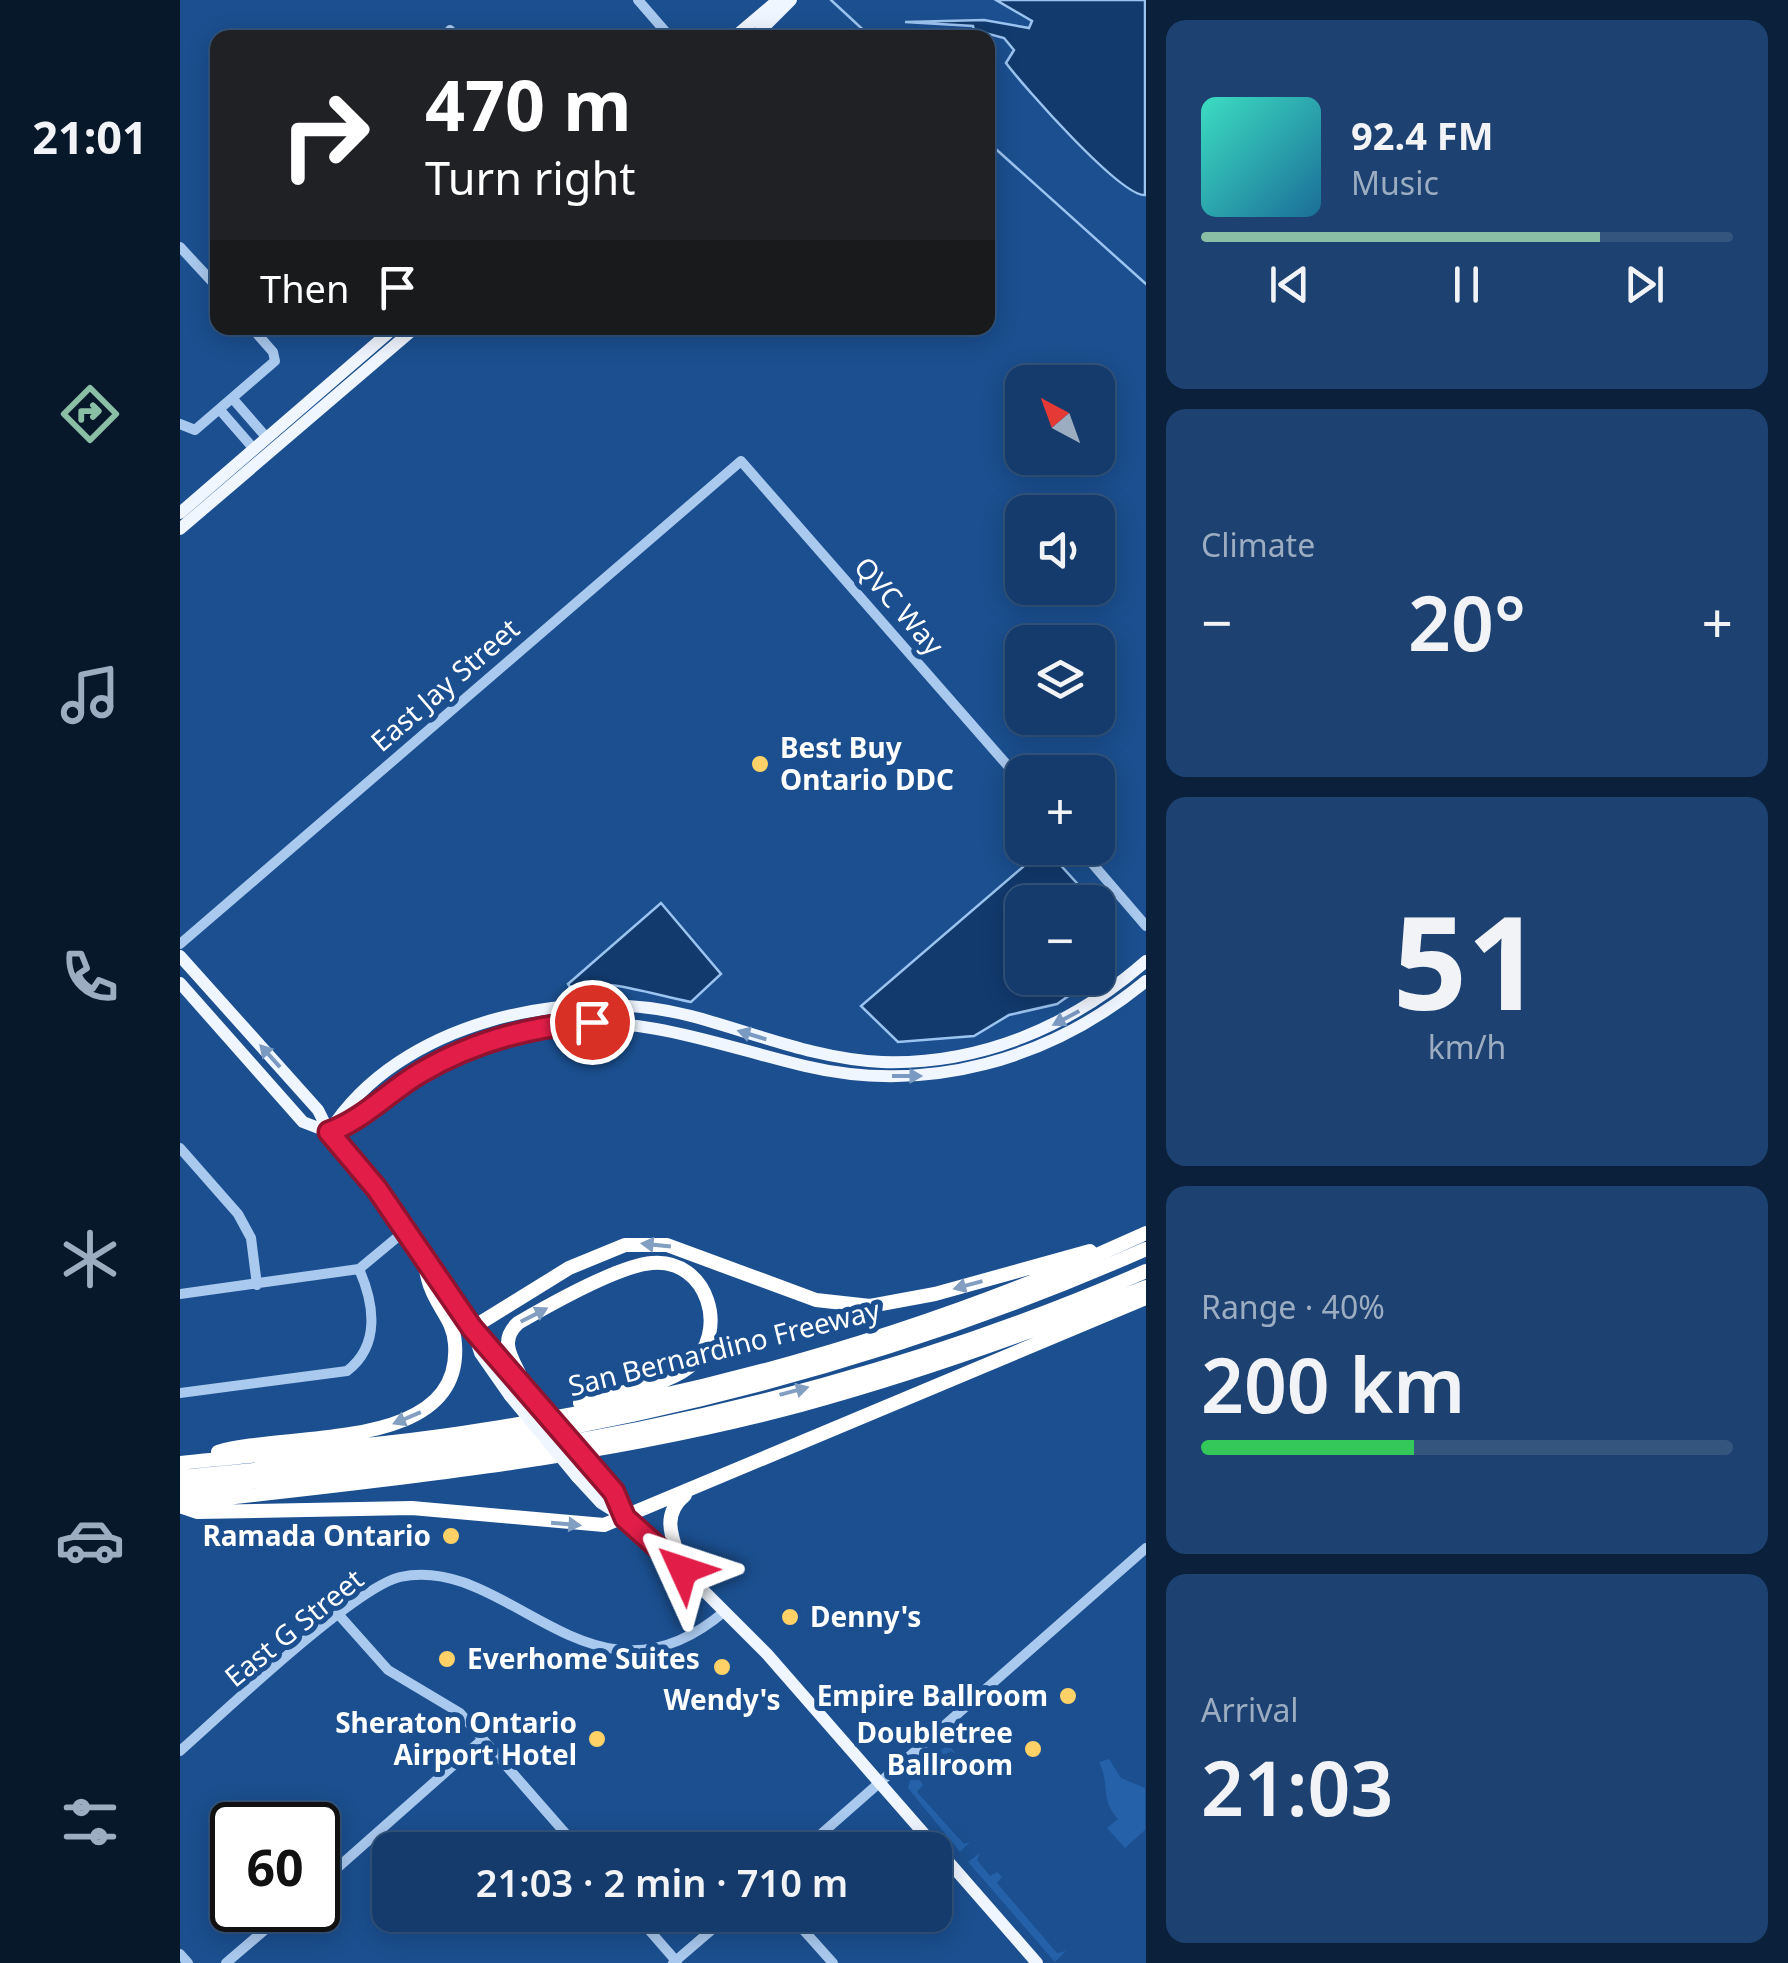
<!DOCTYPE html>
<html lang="en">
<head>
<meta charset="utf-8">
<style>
	body { margin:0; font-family:"Noto Sans",sans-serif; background:#1d4271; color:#f1f3f6; height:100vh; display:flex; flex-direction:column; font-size:38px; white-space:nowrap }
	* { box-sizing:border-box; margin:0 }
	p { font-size:32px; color:#9dadc1 }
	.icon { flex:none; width:55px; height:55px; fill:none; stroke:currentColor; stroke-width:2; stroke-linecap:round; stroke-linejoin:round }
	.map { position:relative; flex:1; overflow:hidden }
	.side { display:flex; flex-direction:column; gap:20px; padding:20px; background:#0b203b; width:642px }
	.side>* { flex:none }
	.top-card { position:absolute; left:30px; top:30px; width:785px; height:305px; border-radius:20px; box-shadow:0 5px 25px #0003,0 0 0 2px #33557e; background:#202124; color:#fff; overflow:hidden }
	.needle { width:65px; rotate:319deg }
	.controls { position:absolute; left:825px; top:365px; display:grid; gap:20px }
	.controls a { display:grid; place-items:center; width:110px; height:110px; border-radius:20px; background:#143b6b; box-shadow:0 5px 25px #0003,0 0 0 2px #33557e; font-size:50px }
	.speed { position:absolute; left:30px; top:1802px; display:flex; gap:20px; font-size:50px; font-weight:700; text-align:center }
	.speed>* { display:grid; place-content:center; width:130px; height:130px; border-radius:50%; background:#143b6b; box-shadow:0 5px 25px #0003,0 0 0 2px #33557e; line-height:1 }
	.speed .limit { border:5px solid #111; border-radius:15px; background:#fff; color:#111 }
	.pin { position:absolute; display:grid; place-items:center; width:85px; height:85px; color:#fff; margin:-42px; border:5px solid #fff; border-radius:50%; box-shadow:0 2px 10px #0007 }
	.me { position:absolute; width:110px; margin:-55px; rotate:312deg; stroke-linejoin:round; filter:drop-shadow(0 0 8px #0008) }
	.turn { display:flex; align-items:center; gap:35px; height:210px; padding:0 50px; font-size:45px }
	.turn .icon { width:130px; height:130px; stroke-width:2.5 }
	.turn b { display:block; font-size:70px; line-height:85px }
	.then { display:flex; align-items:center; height:95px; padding:0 50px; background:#0003; gap:20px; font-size:38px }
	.big { font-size:75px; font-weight:600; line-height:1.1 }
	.side .widget { flex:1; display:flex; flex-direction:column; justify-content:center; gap:15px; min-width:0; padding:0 35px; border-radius:20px; background:#1d4271 }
	.side .dial { align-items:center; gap:0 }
	.dial b { font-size:130px; line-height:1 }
	.song { display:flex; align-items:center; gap:30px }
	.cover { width:120px; height:120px; border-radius:15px; background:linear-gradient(135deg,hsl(170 70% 55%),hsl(200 70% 35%)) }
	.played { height:10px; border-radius:5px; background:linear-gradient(90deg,#8abfa5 75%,#33557e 75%) }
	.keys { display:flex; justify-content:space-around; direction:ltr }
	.heat { display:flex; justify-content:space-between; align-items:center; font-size:55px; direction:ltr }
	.charge { height:15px; border-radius:8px; background:linear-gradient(90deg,#34c759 40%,#33557e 0) }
	.trip { position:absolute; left:192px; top:1832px; width:580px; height:100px; border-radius:20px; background:#143b6b; box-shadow:0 5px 25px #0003,0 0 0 2px #33557e; font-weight:600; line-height:100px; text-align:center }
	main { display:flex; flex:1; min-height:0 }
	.dock { display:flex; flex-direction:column; width:180px; justify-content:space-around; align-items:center; background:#08182b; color:#9dadc1 }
	.dock .icon { width:70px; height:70px }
	.dock .active { color:#8abfa5 }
	.dock b { font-size:45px; color:#f1f3f6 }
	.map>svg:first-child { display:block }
</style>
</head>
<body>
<main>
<nav class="dock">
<b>21:01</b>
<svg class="icon active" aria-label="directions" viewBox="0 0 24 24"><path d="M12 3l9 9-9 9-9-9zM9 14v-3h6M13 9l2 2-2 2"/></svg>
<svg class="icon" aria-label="music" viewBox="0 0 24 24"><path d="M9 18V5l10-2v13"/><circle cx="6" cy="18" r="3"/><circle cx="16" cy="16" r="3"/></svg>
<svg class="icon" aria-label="phone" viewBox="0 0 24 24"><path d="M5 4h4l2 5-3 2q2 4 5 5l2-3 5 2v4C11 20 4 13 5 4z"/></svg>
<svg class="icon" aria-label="climate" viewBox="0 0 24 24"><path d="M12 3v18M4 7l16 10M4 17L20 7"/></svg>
<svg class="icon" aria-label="car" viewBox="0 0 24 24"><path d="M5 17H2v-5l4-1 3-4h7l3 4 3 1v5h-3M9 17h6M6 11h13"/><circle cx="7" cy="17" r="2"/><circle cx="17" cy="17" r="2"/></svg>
<svg class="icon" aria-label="filters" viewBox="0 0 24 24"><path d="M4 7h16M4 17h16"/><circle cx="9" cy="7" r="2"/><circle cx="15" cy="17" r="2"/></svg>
</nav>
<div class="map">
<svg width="966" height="1963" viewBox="0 0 966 1963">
	<rect width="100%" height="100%" fill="#1b4f8f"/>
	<!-- green -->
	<path fill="#2461a8" d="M 768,1744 L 776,1754 L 770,1751 L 739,1779 L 743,1785 L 737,1792 L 784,1844 L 790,1842 L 780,1852 L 728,1788 L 731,1777 Z
		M 929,1759 L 941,1778 L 965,1788 L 965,1830 L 945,1848 L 927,1828 L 938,1819 C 919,1798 931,1786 919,1762 Z
		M 800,1853 L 797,1860 L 810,1876 L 817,1872 L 822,1877 L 817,1883 L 877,1953 L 886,1951 L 875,1962 L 788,1862 Z"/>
	<!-- water -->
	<path fill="#123a6d" stroke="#9cc4f0" stroke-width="2.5" d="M 816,0 L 965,0 L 965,195 C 941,197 844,87 826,63 L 834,50 L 824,38 L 794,30 L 793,26 L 725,22 L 804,20 L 849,28 L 852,21 Z
		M 865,848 L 914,902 L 842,902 L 842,978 L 914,978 L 877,1004 L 829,1015 L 794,1036 L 718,1042 L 681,1006 Z
		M 481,903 L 541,974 L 511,1002 C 473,995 427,977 390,987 L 388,984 Z"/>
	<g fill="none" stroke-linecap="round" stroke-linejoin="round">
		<!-- stream -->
		<path stroke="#9cc4f0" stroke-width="2.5" d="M 651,0 L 692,38
			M 808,142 L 966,284"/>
		<!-- minor -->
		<path stroke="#a9c9ee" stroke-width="10" d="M 458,0 L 491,38
			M 270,30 L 277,38
			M 0,247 L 38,288
			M 53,399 L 87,438
			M 40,410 L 74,449
			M 0,424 L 15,430 L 95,361 L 93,352 L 72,328
			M 899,848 L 966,926
			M 0,944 L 561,461 L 842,782
			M 0,1148 L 58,1214 L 71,1238 L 77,1285
			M 0,1294 L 179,1269 L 226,1230
			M 0,1393 L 167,1371 C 201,1345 194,1303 179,1269
			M 159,1615 L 208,1670 L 280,1713 L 400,1850
			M 0,1751 C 42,1714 174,1588 220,1577 C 329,1553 412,1725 545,1611
			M 623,1850 L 966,1548
			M 138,1885 L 303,1739
			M 456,1915 L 497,1962
			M 610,1915 L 653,1963
			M 0,1954 L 8,1963
			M 46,1963 L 108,1910
			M 493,1963 L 549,1915"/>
		<!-- major -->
		<path stroke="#f0f6ff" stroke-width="12" d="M 553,38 L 598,0
			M 573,38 L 611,0
			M 0,513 L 214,328
			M 0,529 L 235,328
			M 0,956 L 138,1110 L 149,1132 L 197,1189 L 292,1328 L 339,1383
			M 0,983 L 123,1122 L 149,1132
			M 149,1132 C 219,1021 390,984 511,1016 C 575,1033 635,1059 702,1062 C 801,1065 892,1026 966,961
			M 149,1132 C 174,1123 190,1108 212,1092 C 260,1057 320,1030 380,1024 C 468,1016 541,1046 625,1066 C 747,1095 870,1060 966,981
			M 293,1331 L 300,1353 L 330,1396
			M 417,1474 L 434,1492 L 444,1515
			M 397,1477 L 421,1503 L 445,1518 L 503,1570 L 587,1654 L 857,1963"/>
		<!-- highway -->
		<path stroke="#fff" stroke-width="14" d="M 292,1328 L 389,1268 L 445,1245 L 487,1245 L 636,1300 L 690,1306 L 755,1294 L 910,1251
			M 346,1393 C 342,1367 313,1346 338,1323 C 369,1305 437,1266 472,1263 C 528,1258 551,1333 509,1367 C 482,1388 432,1393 400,1403
			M 38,1452 C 105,1431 283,1454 275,1344 C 274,1321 258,1308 251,1288 C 247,1279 246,1267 243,1258
			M 0,1463 C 103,1452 206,1446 308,1429 C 534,1393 757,1329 966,1233
			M 0,1477 C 101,1467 202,1459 303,1443 C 531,1406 754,1343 966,1249
			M 0,1489 C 103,1479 207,1470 309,1455 C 532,1422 759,1362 966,1271
			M 1,1503 C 209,1480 419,1459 621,1405 C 739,1373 853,1332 966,1287
			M 0,1506 L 17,1512 L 232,1508 L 424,1525 L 966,1298
			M 503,1570 C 495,1543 478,1517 505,1495"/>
		<!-- major-bridge -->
		<path stroke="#f0f6ff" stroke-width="12" d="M 346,1393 L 417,1474
			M 330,1396 L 397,1477"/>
	</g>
	<!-- one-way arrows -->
	<defs><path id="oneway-solid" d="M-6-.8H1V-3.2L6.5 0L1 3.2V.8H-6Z" transform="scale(2.5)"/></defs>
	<g fill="#7b9ac1">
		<use href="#oneway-solid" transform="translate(886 1018) rotate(152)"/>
		<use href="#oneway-solid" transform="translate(572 1035) rotate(-163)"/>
		<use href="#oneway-solid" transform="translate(90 1056) rotate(-132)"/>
		<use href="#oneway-solid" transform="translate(727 1076)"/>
	</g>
	<g fill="#829ec1">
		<use href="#oneway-solid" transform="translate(476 1245) rotate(-174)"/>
		<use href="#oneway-solid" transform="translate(788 1285) rotate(165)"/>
		<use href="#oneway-solid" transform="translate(354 1315) rotate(-27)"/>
		<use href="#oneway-solid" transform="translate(614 1391) rotate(-15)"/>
		<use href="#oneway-solid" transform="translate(227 1418) rotate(157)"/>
		<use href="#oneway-solid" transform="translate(386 1524) rotate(5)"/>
	</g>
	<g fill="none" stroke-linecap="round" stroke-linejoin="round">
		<!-- route casing -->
		<g stroke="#92132f" stroke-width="25">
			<path id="route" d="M 412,1022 C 351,1026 294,1041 240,1073 C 208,1092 184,1119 149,1132 L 197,1189 L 292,1328 L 434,1492 L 445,1518 L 503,1570"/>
		</g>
		<!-- route -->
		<use href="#route" stroke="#e11d48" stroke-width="18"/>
	</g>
	<!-- markers -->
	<g fill="#ffd166" stroke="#1b4f8f" stroke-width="4">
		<circle cx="580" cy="764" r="10"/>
		<circle cx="271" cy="1536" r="10"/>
		<circle cx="610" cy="1617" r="10"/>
		<circle cx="267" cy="1659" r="10"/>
		<circle cx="542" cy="1667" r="10"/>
		<circle cx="888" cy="1696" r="10"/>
		<circle cx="417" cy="1739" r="10"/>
		<circle cx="853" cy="1749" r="10"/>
	</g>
	<g text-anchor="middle" stroke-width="10" stroke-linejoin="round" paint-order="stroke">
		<!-- street labels -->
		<g font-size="28" fill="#fff" stroke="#1b4f8f">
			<text transform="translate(719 606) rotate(49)" y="10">QVC Way</text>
			<text transform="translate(265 685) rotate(-41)" y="10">East Jay Street</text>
			<text transform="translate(544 1348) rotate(-14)" y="10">San Bernardino Freeway</text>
			<text transform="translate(114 1628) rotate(-39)" y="10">East G Street</text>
		</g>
		<!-- poi labels -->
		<g font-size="28" font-weight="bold" fill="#fff" stroke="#1b4f8f" text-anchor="end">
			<text x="600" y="758" text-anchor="start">Best Buy<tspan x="600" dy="32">Ontario DDC</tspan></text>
			<text x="251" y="1546">Ramada Ontario</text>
			<text x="630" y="1627" text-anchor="start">Denny's</text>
			<text x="287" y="1669" text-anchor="start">Everhome Suites</text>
			<text x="868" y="1706">Empire Ballroom</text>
			<text x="542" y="1710" text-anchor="middle">Wendy's</text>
			<text x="397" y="1733">Sheraton Ontario<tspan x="397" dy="32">Airport Hotel</tspan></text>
			<text x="833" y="1743">Doubletree<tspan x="833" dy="32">Ballroom</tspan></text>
		</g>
	</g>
</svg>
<div class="controls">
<a><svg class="needle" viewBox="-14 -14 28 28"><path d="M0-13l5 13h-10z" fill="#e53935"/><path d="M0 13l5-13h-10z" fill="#9dadc1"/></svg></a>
<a><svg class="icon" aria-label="sound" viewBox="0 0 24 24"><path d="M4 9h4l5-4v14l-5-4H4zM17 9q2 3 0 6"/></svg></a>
<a><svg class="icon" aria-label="layers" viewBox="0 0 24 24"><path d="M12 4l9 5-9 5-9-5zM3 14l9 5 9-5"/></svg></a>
<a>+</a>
<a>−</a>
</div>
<div class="speed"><div class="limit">60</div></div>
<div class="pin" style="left:412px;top:1022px;background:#d93025"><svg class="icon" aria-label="arrive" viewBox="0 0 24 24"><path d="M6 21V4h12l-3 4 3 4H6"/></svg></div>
<svg class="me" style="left:503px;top:1570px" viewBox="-20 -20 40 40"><path d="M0-17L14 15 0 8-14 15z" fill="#e11d48" stroke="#fff" stroke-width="4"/></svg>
<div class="trip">21:03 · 2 min · 710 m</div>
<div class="top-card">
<div class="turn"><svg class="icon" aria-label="right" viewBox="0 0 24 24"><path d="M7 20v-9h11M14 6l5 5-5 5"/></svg><div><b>470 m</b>Turn right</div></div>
<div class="then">Then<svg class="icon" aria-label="arrive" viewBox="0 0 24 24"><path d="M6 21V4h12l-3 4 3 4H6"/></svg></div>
</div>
</div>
<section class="side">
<div class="widget">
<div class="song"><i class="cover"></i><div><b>92.4 FM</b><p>Music</p></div></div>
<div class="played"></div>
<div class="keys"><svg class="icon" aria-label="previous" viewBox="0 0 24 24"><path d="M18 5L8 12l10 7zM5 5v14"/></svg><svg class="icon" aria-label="pause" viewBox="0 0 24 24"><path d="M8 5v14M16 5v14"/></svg><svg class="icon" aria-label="next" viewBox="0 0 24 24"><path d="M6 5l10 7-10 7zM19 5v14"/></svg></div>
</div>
<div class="widget"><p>Climate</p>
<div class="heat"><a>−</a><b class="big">20°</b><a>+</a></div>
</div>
<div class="widget dial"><b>51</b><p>km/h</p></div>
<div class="widget"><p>Range · 40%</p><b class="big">200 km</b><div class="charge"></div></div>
<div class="widget"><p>Arrival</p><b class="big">21:03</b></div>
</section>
</main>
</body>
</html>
